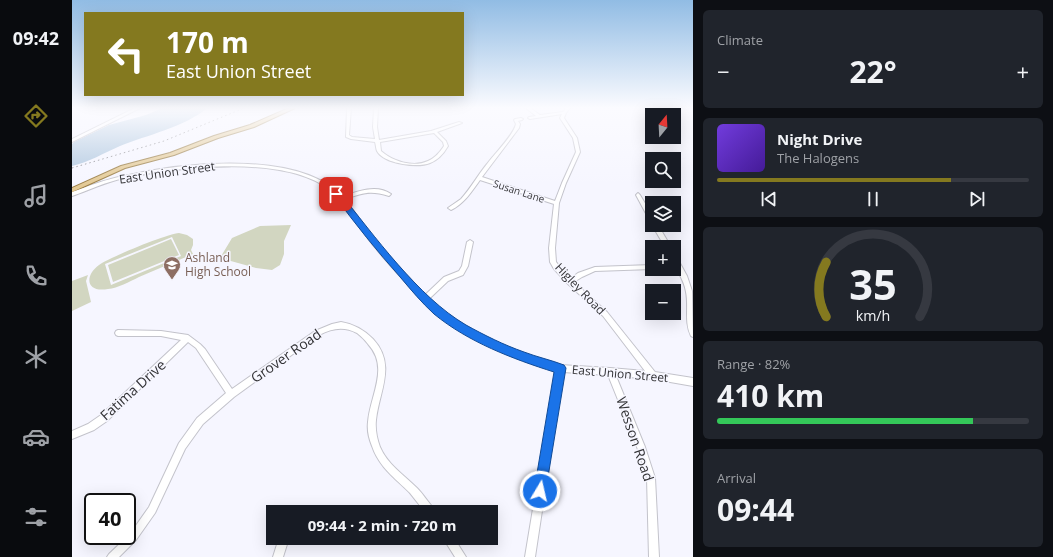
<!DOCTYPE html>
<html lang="en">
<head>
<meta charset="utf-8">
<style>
	body { margin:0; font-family:"Open Sans",sans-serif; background:#20242c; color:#f1f3f6; height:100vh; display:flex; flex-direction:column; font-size:15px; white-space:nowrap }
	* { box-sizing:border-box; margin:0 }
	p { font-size:13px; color:#9ea1a6 }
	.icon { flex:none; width:22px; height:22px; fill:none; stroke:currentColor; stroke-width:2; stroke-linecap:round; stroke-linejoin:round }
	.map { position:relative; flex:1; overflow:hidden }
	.side { display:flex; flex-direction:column; gap:10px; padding:10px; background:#0d0f14; width:360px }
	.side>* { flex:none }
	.hud { position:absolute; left:12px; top:12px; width:380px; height:84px; border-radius:0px; box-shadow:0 4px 16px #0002; background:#84791f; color:#fff; overflow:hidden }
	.needle { width:26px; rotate:18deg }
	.tools { position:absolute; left:573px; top:108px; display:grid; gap:8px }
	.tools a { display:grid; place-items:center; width:36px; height:36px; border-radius:0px; background:#171b24; box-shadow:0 4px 16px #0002; font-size:20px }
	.speed { position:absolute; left:12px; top:493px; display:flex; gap:8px; font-size:20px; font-weight:700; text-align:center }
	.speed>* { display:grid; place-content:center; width:52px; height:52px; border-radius:50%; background:#171b24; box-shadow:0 4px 16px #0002; line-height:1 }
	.speed .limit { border:2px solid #111; border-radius:6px; background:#fff; color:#111 }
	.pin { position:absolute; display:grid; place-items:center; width:34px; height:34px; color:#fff; margin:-17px; border-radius:8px; box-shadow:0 2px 6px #0006 }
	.me { position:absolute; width:44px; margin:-22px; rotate:9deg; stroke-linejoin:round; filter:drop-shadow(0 0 3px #0008) }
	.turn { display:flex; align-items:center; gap:14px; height:84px; padding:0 16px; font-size:18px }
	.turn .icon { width:52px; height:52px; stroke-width:2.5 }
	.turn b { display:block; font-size:28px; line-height:34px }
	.big { font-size:30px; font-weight:700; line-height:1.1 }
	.side .widget { flex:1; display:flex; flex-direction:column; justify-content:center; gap:6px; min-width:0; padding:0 14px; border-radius:6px; background:#20242c }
	.side .dial { align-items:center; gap:0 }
	.dial svg { height:104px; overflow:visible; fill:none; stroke:#363941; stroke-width:7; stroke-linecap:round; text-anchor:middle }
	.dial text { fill:#f1f3f6; stroke:none }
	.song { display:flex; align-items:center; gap:12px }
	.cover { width:48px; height:48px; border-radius:6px; background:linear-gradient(135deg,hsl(260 70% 55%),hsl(260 70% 35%)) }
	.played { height:4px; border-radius:2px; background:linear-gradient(90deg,#84791f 75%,#363941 75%) }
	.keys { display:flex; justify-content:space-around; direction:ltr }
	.heat { display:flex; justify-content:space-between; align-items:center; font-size:22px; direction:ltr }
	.charge { height:6px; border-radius:3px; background:linear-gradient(90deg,#34c759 82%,#363941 0) }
	.trip { position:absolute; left:194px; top:505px; width:232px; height:40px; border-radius:0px; background:#171b24; box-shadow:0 4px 16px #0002; font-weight:700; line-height:40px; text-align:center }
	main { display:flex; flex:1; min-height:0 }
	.tab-bar { display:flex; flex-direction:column; width:72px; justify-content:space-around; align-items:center; background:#090b0e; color:#9ea1a6 }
	.tab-bar .icon { width:28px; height:28px }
	.tab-bar .active { color:#84791f }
	.tab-bar b { font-size:18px; color:#f1f3f6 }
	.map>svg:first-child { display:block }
</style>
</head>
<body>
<main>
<nav class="tab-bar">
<b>09:42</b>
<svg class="icon active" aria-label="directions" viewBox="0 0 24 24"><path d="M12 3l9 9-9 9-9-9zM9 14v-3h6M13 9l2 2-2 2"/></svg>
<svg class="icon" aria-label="music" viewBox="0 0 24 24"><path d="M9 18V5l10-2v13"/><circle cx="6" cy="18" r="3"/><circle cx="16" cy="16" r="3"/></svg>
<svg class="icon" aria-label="phone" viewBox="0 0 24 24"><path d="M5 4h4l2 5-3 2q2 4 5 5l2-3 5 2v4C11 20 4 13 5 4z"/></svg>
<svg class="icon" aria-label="climate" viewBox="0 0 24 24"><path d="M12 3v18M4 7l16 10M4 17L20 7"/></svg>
<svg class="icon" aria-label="car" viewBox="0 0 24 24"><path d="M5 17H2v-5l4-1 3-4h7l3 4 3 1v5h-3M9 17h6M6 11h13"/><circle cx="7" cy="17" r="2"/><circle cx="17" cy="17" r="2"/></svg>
<svg class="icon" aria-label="filters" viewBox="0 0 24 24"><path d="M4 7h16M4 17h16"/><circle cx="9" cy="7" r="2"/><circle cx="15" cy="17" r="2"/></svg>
</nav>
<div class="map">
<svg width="621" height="557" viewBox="0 0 621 557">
	<rect width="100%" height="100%" fill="#f6f6ff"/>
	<!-- green -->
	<path fill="#d2d6c1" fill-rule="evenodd" d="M 219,225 L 212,241 L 212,254 L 208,265 L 200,270 L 184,268 L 148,258 L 160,238 L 188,226 Z
		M 107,233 L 115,235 L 121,239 L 121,245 L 119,250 L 121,254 C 103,262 85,269 67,277 C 57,282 46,288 36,289 C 14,293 12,276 27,265 C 38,257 95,234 107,233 ZM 100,237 L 109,256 L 39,285 L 33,264 Z
		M 99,239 L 107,255 L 41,282 L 36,265 Z
		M 16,275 L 14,281 L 19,302 L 0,311 L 0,281 Z"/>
	<!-- water -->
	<path fill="#afc7df" d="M 90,108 L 135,108 C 113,127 75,135 48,146 C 32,153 17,162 0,166 L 0,144 L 2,142 L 37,125 L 74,115 Z"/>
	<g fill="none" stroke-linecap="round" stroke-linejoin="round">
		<!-- minor casing -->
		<g stroke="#c3c3cb" stroke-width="2">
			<path id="minor" d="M 63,108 L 68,108 L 0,142 L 0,139 Z
				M 275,108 L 279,108 L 277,135 L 280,137 L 303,139 L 301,127 L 302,108 L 306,108 L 305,127 L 307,140 L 359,131 L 387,122 L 390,123 L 365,132 L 374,141 L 376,146 C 372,153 366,160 358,163 C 346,168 312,164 305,151 C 304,149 304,145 303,142 L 279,139 L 274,137 ZM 362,133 L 371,142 L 372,146 C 368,152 363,158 356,161 C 341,168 320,161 309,151 L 308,142 Z
				M 454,108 L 458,108 L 468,115 L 491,112 L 494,108 L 498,108 L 494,113 L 492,118 L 505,138 L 508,152 L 494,183 L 487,203 L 483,248 L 484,262 L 498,279 L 506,273 L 523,267 L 580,265 L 581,269 L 580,269 L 523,271 L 510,277 L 502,282 L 535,312 L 583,372 L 621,378 L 621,386 L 581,379 L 544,376 L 573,447 L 583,478 L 587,557 L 577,557 L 575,478 L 565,447 L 536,375 L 491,372 L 463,557 L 453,557 L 484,370 C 443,361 398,339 364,313 C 354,306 346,295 337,286 C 324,272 312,259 301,245 C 287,228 275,203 258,190 C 212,154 106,167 52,178 C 34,182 17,190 0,196 L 0,192 C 17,186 34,179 52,176 C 109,163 228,149 270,197 C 286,191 305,184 319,194 L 317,196 C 298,190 291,193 273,199 L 305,243 L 353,295 L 372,277 L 387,271 L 390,266 L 395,242 L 398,240 L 401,242 L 396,266 L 391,275 L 376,281 L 357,299 L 368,309 L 403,332 L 451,354 L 488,365 L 538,368 L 573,371 L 531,316 L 496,284 L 482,269 L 478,262 L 477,248 L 482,204 L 408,180 C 400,191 392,204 379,210 L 376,208 C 380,205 385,202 389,199 C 399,188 406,175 415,164 C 423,153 441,136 444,124 L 442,120 L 443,119 L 449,118 L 451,119 L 450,120 L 446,121 L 448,124 L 447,128 L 410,177 L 483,201 L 490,183 L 504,152 L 501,138 L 488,118 L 490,114 L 458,119 L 456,118 L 457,117 L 464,116 Z
				M 566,193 L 568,195 L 580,215 L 580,222 L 578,221 L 564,195 Z
				M 580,225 L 586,225 L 599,247 L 593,247 Z
				M 602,256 L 604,256 L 615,276 L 620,291 L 621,337 L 619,336 C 612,322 617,307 614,292 C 612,278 602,269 602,256 Z
				M 269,322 C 282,324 292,330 301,339 C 325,365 307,391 304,420 C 303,429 305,439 308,447 C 315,464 332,475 345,488 C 351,494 356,502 362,509 L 364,512 L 353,512 C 348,506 343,499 338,493 C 323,478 307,467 300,446 C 297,439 295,430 296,422 C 298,395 318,368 296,344 C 293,340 289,336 285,333 C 272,326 260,328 247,335 L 162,397 L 131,424 L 113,449 L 83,513 L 64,540 L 47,557 L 35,557 L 37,554 L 58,534 L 77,507 L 107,443 L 125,418 L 154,393 L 124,348 L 116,342 L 35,421 L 22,430 L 0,439 L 0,431 L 16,424 L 29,415 L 109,340 L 89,336 L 46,336 L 44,335 L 43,333 L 44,331 L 46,330 L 89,331 L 116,335 L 128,344 L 133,349 L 160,389 L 243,331 L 260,324 Z
				M 207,538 L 217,538 L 211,557 L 201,557 Z
				M 371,538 L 382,538 L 394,557 L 383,557 Z"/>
		</g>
		<!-- major casing -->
		<g stroke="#9a7d44" stroke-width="2">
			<path id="major" d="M 217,108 L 223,108 L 182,127 L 146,138 L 102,155 L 53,168 L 0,192 L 0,188 L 49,166 L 98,153 L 142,136 L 178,125 Z"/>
		</g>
		<!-- minor -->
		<use href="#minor" fill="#fff" fill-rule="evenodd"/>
		<!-- major -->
		<use href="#major" fill="#e3c994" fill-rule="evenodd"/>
		<!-- rail -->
		<path stroke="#8d8d93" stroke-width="1" stroke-dasharray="1.5 3" stroke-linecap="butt" d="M 0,168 L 92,141 L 172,108"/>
	</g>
	<!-- sky -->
	<linearGradient id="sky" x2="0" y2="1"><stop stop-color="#91bce4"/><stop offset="0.58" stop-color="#fbfbff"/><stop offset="1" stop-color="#fbfbff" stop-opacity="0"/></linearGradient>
	<rect width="621" height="186" fill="url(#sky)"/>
	<!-- route -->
	<path fill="#1a73e8" stroke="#114b97" d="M 264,191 L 267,192 C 302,235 346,297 394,325 C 412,335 432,345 452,352 C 465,357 479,360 492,365 L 494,368 L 473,495 L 468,497 L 464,495 L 462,491 L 482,372 C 441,359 396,342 362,314 C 350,303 339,290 329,278 C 305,251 283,224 262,195 L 262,192 Z"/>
	<!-- icons -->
	<defs>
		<g id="school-pin" transform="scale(0.9)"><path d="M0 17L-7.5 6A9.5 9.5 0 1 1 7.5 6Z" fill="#8d6e63" stroke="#f6f6ff"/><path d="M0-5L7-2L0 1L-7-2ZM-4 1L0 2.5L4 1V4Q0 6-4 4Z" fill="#fff"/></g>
	</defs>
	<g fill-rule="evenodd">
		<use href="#school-pin" x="100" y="265"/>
	</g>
	<g text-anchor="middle" stroke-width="3" stroke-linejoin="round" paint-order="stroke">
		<!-- far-street labels -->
		<g font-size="10" fill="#333336" stroke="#f6f6ff">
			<text transform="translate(447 191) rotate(18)" y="4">Susan Lane</text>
		</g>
		<!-- street labels -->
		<g font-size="12" fill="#333336" stroke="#f6f6ff">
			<text transform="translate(95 173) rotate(-8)" y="4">East Union Street</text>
			<text transform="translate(508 289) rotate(46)" y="4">Higley Road</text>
			<text transform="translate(548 374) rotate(5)" y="4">East Union Street</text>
		</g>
		<!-- education labels -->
		<g font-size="12" fill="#785e54" stroke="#f6f6ff" text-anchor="start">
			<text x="113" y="262">Ashland<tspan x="113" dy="14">High School</tspan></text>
		</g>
		<!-- near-street labels -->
		<g font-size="14" fill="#333336" stroke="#f6f6ff">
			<text transform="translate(214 356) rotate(-35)" y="5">Grover Road</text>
			<text transform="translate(61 390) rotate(-42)" y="5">Fatima Drive</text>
			<text transform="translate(563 439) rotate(71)" y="5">Wesson Road</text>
		</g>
	</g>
</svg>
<div class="tools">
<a><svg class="needle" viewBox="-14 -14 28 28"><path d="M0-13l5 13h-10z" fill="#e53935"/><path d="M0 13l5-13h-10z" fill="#9ea1a6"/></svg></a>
<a><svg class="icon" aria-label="search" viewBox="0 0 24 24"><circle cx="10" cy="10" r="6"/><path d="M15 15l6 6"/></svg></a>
<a><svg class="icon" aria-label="layers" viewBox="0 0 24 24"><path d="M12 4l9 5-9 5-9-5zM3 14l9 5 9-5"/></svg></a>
<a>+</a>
<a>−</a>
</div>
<div class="speed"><div class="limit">40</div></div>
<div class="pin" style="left:264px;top:194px;background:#d93025"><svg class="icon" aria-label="arrive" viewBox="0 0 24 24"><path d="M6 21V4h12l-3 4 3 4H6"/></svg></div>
<svg class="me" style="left:468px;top:491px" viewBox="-20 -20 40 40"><circle r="17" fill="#1a73e8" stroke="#fff" stroke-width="3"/><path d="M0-11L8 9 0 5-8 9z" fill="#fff"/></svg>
<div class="trip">09:44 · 2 min · 720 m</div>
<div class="hud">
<div class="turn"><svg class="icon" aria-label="left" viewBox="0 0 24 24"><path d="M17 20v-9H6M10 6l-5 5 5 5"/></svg><div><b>170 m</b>East Union Street</div></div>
</div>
</div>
<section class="side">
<div class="widget"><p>Climate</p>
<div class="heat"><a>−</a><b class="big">22°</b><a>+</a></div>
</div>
<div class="widget">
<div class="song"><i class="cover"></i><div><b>Night Drive</b><p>The Halogens</p></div></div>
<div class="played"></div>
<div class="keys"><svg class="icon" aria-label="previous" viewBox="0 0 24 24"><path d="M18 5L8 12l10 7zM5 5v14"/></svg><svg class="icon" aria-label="pause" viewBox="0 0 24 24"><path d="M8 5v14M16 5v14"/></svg><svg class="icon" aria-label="next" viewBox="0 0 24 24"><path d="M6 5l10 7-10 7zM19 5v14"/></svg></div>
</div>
<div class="widget dial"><svg viewBox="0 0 100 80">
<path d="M14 69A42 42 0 1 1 86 69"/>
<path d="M14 69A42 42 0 0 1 14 27" stroke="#84791f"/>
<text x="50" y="56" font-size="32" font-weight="700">35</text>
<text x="50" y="72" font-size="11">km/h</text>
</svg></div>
<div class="widget"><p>Range · 82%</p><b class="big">410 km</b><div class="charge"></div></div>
<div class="widget"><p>Arrival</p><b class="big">09:44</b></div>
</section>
</main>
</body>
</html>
